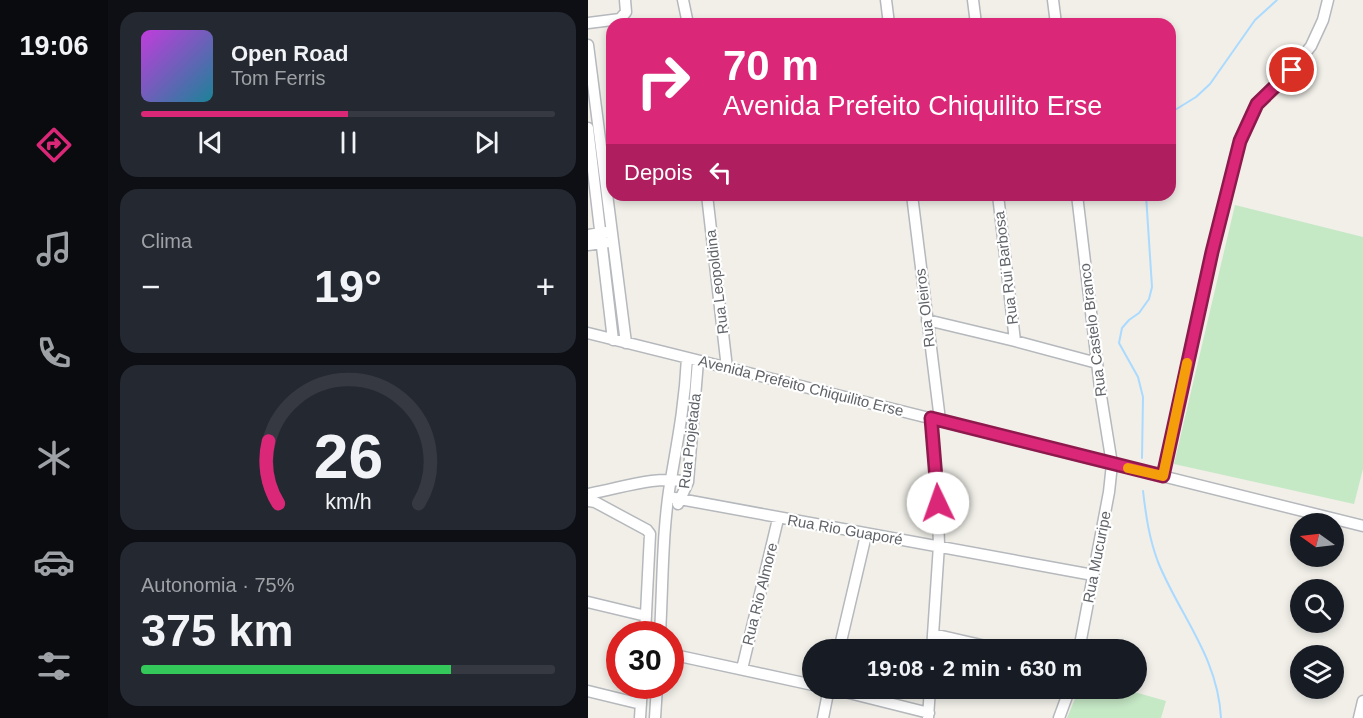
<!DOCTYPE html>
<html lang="pt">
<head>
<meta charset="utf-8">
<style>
	body { margin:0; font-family:Helvetica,sans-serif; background:#242831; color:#f1f3f6; height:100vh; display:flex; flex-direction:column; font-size:22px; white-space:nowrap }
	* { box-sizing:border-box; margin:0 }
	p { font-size:20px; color:#9ea1a6 }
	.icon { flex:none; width:33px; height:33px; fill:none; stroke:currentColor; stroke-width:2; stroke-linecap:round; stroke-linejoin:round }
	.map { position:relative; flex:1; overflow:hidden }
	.side { display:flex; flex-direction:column; gap:12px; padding:12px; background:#0d0f14; width:480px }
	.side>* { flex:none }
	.banner { position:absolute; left:18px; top:18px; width:570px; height:183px; border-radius:18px; box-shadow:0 3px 9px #0003; background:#db2777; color:#fff; overflow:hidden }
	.needle { width:39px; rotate:284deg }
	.controls { position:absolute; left:702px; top:513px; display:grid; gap:12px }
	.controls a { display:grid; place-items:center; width:54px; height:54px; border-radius:50%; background:#171b24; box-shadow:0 3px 9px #0003; font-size:30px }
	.speed { position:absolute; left:18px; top:621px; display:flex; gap:12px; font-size:30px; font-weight:700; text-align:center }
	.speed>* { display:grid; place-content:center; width:78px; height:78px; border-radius:50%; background:#171b24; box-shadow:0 3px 9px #0003; line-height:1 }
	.speed .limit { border:9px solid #d22; background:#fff; color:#111 }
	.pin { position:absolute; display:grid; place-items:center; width:51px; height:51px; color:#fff; margin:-26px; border:3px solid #fff; border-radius:50%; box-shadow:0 2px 6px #0007 }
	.me { position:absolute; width:66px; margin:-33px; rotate:357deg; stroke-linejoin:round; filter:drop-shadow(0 0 4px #0008) }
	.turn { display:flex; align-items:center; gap:21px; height:126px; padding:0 18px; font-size:27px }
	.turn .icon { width:78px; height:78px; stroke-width:2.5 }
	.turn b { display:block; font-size:42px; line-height:51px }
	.then { display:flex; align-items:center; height:57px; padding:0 18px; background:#0003; gap:12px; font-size:22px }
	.big { font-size:45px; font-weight:700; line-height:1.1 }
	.side .card { flex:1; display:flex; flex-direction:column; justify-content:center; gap:9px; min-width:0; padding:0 21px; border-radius:18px; background:#242831 }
	.side .dial { align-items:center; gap:0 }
	.dial svg { height:156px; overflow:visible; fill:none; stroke:#363941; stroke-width:7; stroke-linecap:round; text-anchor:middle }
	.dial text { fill:#f1f3f6; stroke:none }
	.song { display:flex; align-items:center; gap:18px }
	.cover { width:72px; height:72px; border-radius:9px; background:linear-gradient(135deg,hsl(290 70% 55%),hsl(190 70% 35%)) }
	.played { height:6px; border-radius:3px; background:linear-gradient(90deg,#db2777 50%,#363941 50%) }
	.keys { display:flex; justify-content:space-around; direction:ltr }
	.heat { display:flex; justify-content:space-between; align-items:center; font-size:33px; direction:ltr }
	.charge { height:9px; border-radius:4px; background:linear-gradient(90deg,#34c759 75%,#363941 0) }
	.trip { position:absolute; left:214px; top:639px; width:345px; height:60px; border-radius:30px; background:#171b24; box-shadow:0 3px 9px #0003; font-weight:700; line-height:60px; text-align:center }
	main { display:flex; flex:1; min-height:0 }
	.menu { display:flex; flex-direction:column; width:108px; justify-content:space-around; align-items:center; background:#090b0e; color:#9ea1a6 }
	.menu .icon { width:42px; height:42px }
	.menu .active { color:#db2777 }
	.menu b { font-size:27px; color:#f1f3f6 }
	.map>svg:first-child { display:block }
</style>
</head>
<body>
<main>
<nav class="menu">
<b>19:06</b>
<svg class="icon active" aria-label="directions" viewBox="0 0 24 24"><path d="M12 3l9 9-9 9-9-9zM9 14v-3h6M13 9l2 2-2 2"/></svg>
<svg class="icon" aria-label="music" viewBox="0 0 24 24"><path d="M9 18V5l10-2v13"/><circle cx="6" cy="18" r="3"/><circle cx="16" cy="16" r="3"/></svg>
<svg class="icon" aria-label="phone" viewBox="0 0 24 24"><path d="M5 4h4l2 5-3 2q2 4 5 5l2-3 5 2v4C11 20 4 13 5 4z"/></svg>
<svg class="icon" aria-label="climate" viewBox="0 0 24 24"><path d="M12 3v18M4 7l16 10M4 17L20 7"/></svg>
<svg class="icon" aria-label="car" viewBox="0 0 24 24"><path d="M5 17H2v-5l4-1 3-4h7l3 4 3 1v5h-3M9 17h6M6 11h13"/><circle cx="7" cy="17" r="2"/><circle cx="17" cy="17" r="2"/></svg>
<svg class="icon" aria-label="filters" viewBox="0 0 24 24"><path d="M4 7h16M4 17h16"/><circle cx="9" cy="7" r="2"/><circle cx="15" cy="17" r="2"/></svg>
</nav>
<section class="side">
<div class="card">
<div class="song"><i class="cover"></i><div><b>Open Road</b><p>Tom Ferris</p></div></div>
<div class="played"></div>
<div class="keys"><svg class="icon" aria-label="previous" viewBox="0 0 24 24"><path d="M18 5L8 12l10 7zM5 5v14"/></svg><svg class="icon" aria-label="pause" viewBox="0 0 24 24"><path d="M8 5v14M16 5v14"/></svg><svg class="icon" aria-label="next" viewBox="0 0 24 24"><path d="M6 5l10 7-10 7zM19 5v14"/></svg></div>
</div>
<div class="card"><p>Clima</p>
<div class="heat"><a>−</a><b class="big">19°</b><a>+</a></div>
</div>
<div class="card dial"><svg viewBox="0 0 100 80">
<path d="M14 69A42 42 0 1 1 86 69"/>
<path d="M14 69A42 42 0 0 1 9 37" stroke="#db2777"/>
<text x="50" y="56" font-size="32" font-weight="700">26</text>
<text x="50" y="72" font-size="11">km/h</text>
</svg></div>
<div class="card"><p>Autonomia · 75%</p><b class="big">375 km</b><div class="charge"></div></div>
</section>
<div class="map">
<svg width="775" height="718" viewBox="0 0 775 718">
	<rect width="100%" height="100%" fill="#f1efe8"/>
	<!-- green -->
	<path fill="#c5e8c5" d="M 647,205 L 775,237 L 775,469 L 766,504 L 586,464 Z
		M 491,689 L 536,689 L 578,701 L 573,718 L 479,718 Z"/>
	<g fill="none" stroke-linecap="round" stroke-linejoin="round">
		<!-- stream -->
		<path stroke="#aadaff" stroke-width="2" d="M 582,113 L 608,97 L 622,84 L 667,20 L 689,0
			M 554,458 L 555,397 L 550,377 L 531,343 L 534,328 L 541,320 L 551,313 L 561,299 L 564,287 L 558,195
			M 555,491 C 558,516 561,538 570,562 C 592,616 630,657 633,718"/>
		<!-- minor casing -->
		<g stroke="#b5b8bc" stroke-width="13">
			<path id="minor" d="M 95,0 L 100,24
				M 298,0 L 301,24
				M 385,0 L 388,24
				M 465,0 L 468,24
				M 0,23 L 32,19 L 38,12 L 37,0
				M 0,45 L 38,343
				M 0,128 L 25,340
				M 119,195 L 139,368
				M 324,195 L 352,420
				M 410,195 L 427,341
				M 489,195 L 513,396 L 524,464 L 521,492 L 491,650
				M 0,235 L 18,232
				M 0,245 L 21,242
				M 339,320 L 427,341 L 509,363
				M 0,333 L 775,526
				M 343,418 L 349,486 L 351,545 L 344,650
				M 575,476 L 624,252 L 652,141 L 669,104 L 704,70 L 723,46 L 735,20 L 740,0
				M 0,494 C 35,488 65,475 100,482
				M 81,497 L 505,575
				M 0,501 L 7,502 L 59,530 L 62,534 L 57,634
				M 90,504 L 100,482 L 110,361
				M 0,602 L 58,616
				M 72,634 C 75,581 74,525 84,473 C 91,433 97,400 99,358
				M 345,634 L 415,650
				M 251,650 L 278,535
				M 82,654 L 225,685
				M 154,669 L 190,519
				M 241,688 L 341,713
				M 0,691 L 53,704
				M 52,718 L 54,686
				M 67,718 L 69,686
				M 235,718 L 241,688
				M 340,718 L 342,688
				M 471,718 L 482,688
				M 771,718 L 775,701"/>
		</g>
		<!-- minor -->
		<use href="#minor" stroke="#fff" stroke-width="10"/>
	</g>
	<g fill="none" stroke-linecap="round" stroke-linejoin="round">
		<!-- route casing -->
		<g stroke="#8e194d" stroke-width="15">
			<path id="route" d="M 350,503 L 343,418 L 575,476 L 624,252 L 652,141 L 669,104 L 704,70"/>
		</g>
		<!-- route -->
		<use href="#route" stroke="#db2777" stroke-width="10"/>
		<!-- slow -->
		<path stroke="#f59e0b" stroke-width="10" d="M 540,468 L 575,476 L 599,363"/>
	</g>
	<g text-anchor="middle" stroke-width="4.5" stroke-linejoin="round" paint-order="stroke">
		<!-- street labels -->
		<g font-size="15" fill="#5f6368" stroke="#fff">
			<text transform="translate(418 268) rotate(-97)" y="5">Rua Rui Barbosa</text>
			<text transform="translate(129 282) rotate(-97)" y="5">Rua Leopoldina</text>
			<text transform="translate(337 308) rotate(-97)" y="5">Rua Oleiros</text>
			<text transform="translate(505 330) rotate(-97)" y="5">Rua Castelo Branco</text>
			<text transform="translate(213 386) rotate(14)" y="5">Avenida Prefeito Chiquilito Erse</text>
			<text transform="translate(102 441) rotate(-83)" y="5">Rua Projetada</text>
			<text transform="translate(257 530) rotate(10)" y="5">Rua Rio Guaporé</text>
			<text transform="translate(509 557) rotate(-79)" y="5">Rua Mucuripe</text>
			<text transform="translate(172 594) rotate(-76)" y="5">Rua Rio Almore</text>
		</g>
	</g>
</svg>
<div class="controls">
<a><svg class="needle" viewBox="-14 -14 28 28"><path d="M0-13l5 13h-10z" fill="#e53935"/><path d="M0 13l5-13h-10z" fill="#9ea1a6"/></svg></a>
<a><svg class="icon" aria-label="search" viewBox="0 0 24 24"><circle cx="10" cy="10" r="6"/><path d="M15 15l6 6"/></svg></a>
<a><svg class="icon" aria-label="layers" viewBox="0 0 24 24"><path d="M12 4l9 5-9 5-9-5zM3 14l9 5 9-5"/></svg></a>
</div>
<div class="speed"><div class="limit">30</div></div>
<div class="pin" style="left:704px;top:70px;background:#d93025"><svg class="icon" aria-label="arrive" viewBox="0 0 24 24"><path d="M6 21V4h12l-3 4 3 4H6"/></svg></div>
<svg class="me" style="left:350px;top:503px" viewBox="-20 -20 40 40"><circle r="19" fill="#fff"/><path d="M0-13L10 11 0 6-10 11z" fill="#db2777"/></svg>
<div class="trip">19:08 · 2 min · 630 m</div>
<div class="banner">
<div class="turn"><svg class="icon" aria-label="right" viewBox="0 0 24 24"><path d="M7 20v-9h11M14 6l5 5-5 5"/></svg><div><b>70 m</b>Avenida Prefeito Chiquilito Erse</div></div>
<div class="then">Depois<svg class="icon" aria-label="left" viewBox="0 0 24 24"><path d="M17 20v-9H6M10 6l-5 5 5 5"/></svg></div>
</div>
</div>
</main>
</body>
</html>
